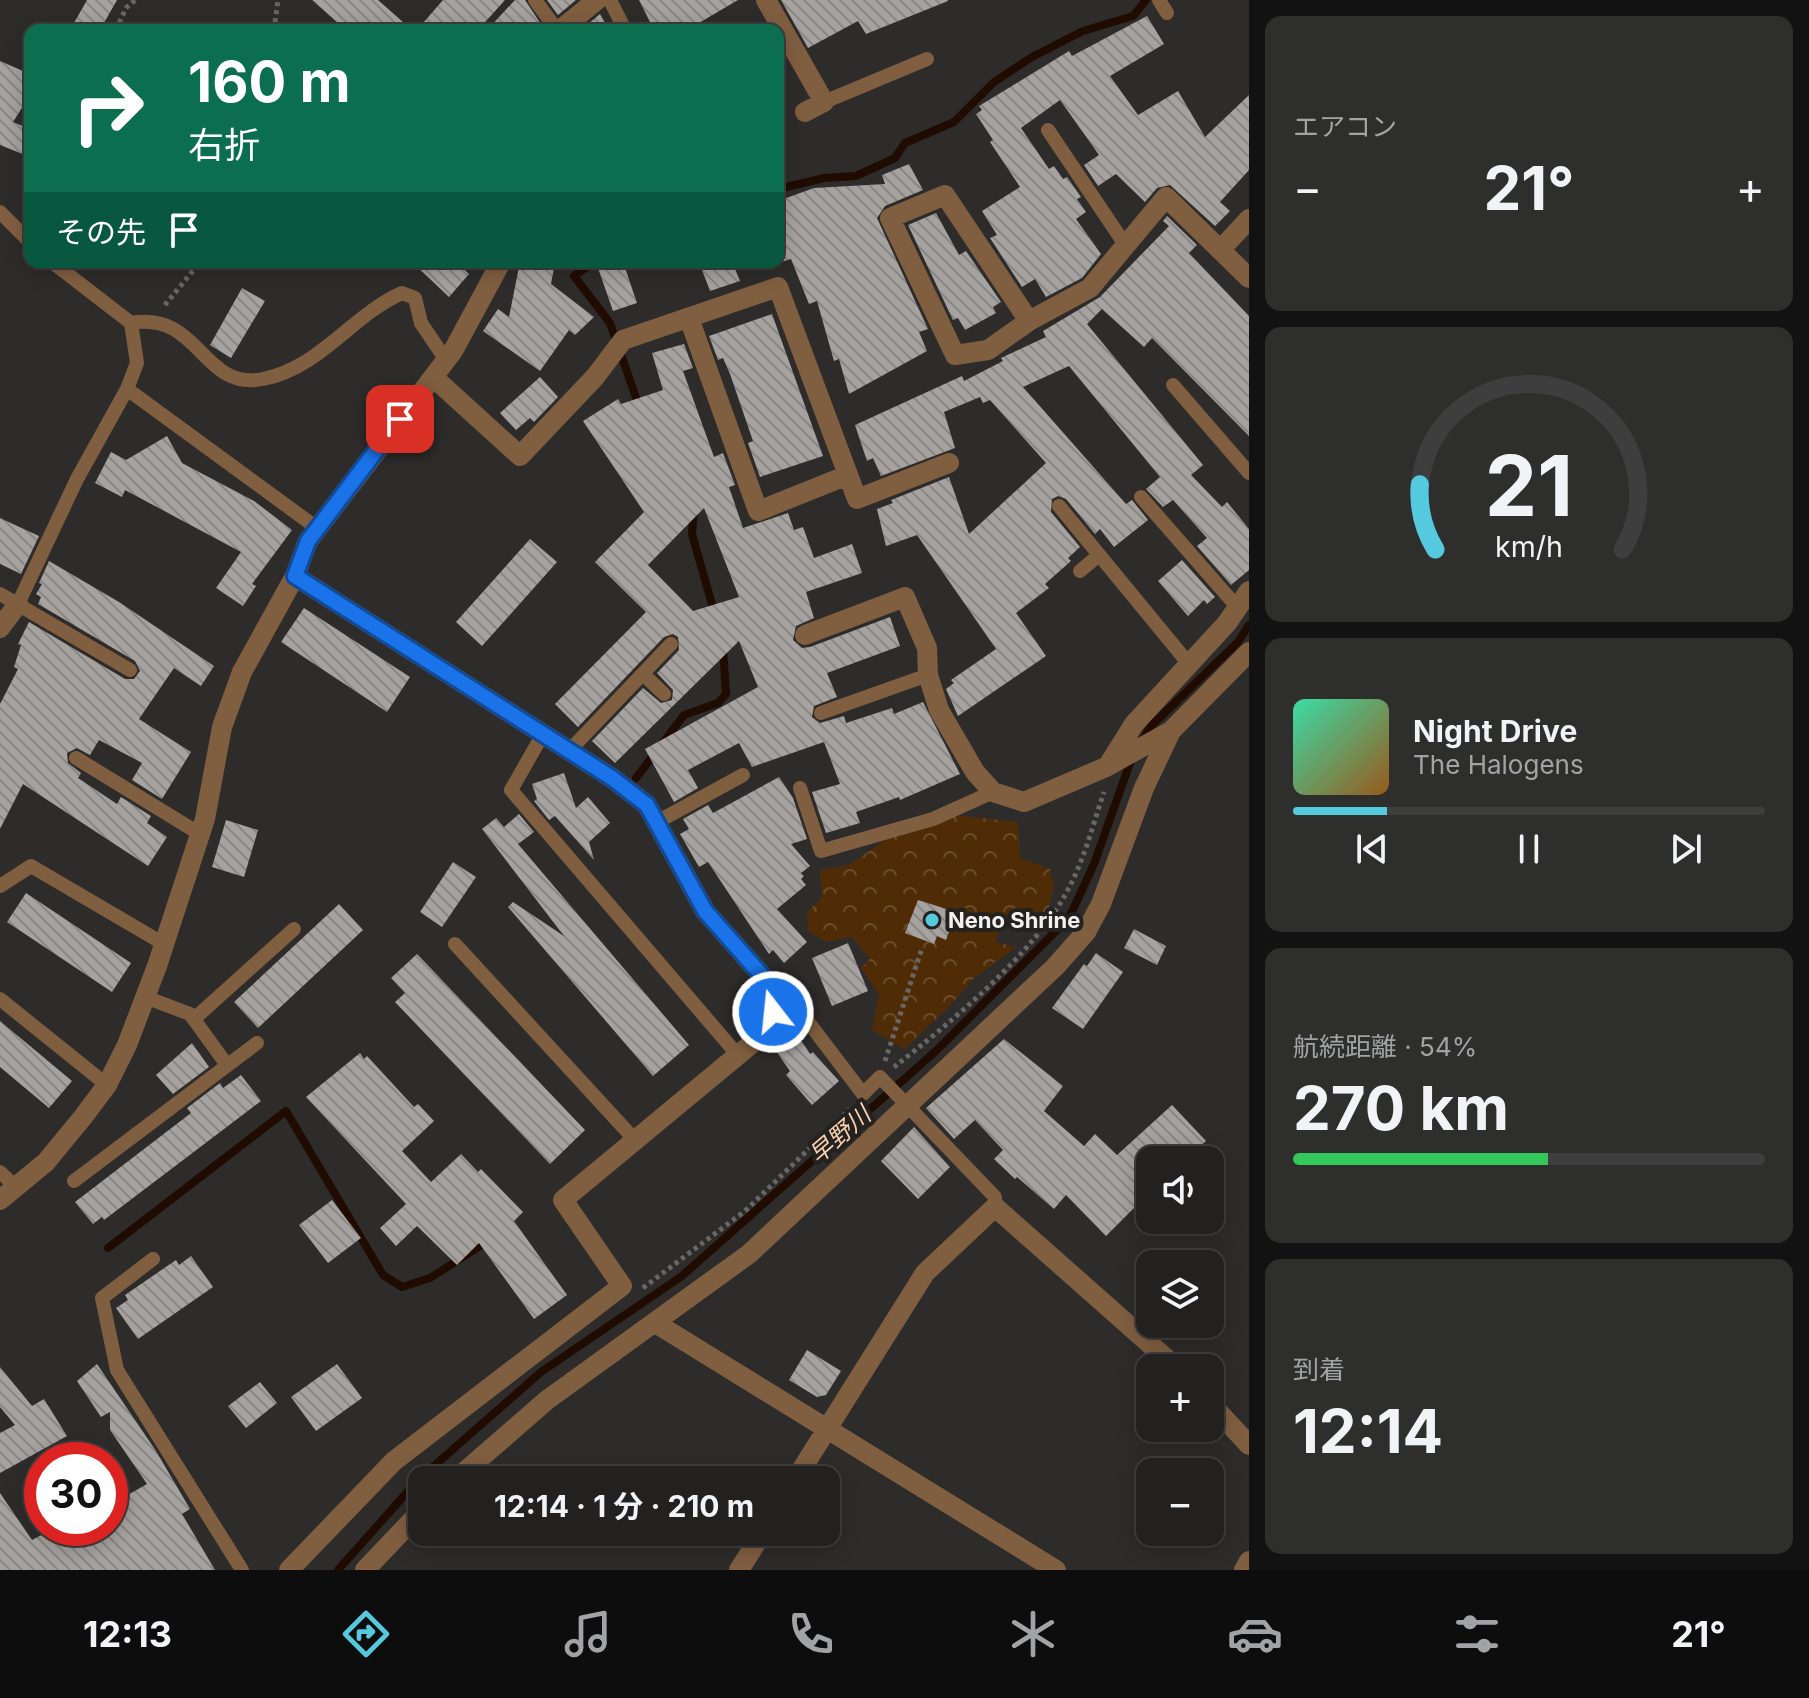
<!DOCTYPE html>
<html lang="ja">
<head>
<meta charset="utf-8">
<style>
	body { margin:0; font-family:Inter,"Noto Sans JP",sans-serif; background:#2e2e2d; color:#f1f3f6; height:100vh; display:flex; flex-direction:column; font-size:30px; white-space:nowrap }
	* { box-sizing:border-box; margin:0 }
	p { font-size:26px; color:#a2a3a5 }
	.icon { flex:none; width:44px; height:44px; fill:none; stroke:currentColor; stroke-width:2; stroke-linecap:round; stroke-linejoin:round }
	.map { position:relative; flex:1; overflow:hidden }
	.side { display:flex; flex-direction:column; gap:16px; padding:16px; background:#131212; width:560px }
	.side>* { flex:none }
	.guide { position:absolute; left:24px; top:24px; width:760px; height:244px; border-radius:16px; box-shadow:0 4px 20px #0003,0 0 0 2px #3f3e3e; background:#0b6e4f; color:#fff; overflow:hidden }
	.fabs { position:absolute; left:1136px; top:1146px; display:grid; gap:16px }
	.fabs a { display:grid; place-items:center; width:88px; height:88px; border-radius:16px; background:#222120; box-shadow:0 4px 20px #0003,0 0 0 2px #3f3e3e; font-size:40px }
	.speed { position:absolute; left:24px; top:1442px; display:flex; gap:16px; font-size:40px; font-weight:700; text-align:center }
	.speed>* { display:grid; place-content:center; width:104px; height:104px; border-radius:50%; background:#222120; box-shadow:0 4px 20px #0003,0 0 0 2px #3f3e3e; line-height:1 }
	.speed .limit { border:12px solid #d22; background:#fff; color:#111 }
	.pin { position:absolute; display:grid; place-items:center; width:68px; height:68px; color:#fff; margin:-34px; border-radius:16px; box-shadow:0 4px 12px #0006 }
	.me { position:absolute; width:88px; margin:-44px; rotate:344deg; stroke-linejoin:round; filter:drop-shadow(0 0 6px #0008) }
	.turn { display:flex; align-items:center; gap:28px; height:168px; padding:0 32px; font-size:36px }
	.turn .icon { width:104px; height:104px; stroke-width:2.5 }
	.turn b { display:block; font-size:56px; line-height:68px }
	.then { display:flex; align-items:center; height:76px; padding:0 32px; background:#0003; gap:16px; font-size:30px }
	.big { font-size:60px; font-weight:700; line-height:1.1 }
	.side .widget { flex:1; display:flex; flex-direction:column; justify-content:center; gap:12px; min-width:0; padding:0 28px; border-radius:16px; background:#2e2e2d }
	.side .dial { align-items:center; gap:0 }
	.dial svg { height:208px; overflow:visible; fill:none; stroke:#3f3e3e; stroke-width:7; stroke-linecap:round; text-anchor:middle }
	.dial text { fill:#f1f3f6; stroke:none }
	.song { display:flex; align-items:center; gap:24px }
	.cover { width:96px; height:96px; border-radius:12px; background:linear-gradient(135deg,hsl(160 70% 55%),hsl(30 70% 35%)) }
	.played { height:8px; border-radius:4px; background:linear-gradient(90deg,#55cadf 20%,#3f3e3e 20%) }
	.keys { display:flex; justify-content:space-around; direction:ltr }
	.heat { display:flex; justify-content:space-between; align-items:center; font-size:44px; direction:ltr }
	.charge { height:12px; border-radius:6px; background:linear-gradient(90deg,#34c759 54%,#3f3e3e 0) }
	.trip { position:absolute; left:408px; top:1466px; width:432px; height:80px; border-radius:16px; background:#222120; box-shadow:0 4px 20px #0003,0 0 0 2px #3f3e3e; font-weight:700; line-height:80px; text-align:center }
	.tab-bar { display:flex; height:128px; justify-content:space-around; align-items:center; background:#0e0d0d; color:#a2a3a5 }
	.tab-bar .icon { width:56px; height:56px }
	.tab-bar .selected { color:#55cadf }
	.tab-bar b { font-size:36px; color:#f1f3f6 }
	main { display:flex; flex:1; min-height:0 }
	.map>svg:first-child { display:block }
</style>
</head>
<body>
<main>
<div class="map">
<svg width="1249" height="1570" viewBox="0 0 1249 1570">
	<defs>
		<pattern id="forest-crowns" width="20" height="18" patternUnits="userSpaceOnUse" patternTransform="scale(2)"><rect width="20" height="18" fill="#502c06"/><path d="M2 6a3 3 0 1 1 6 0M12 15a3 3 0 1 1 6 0" fill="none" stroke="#6a4b2b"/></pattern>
		<pattern id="building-back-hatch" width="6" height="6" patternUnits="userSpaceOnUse" patternTransform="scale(2)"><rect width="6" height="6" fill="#a5a29f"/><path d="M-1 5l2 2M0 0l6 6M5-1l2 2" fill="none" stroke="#898785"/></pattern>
	</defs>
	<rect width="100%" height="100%" fill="#2e2c2a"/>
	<!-- forest -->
	<path fill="url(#forest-crowns)" d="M 953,815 L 1018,822 L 1020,858 L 1050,869 L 1054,886 L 1047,915 L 1004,914 L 996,942 L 1016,947 L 973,979 L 949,1007 L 904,1049 L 872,1030 L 879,994 L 861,968 L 870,959 L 852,937 L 826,942 L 808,931 L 807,912 L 822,898 L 820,870 L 849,865 L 890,837 Z"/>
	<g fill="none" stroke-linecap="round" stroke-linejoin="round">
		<!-- stream -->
		<path stroke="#200b00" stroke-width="8" d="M 778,189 L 824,178 L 856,176 L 895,158 L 905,143 L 954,122 L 994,82 L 1032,57 L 1083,31 L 1133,16 L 1146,0
			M 594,262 L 574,276 L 610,323 L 640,409
			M 694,508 L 692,534 L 715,615
			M 1142,741 L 1150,727 L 1238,642 L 1249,625
			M 636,778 L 684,715 L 718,703 L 726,694 L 723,648
			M 108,1248 L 286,1111 L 383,1275 L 402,1287 L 430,1278 L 488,1241
			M 338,1570 L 418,1480 L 541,1372 L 682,1276 L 937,1050 L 1069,918 L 1094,864 L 1131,760"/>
	</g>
	<!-- building -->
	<path fill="url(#building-back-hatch)" fill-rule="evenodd" d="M 87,0 L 117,0 L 100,30 L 70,30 Z
		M 312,0 L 378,0 L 412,30 L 346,30 Z
		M 443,0 L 505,0 L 478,30 L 417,30 Z
		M 515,0 L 525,0 L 545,30 L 487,30 Z
		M 547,0 L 576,0 L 558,15 Z
		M 639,0 L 738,0 L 687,30 L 654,30 Z
		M 781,0 L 948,0 L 948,1 L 866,34 L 858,21 L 808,48 Z
		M 600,14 L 609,30 L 581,30 Z
		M 1147,16 L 1164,44 L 1110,76 L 1138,115 L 1178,91 L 1205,137 L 1249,95 L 1249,170 L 1220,202 L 1230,211 L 1215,226 L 1170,185 L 1157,188 L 1145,202 L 1116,174 L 1098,186 L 1084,165 L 1099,155 L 1060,100 L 1021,128 L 1049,169 L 1054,166 L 1063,179 L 1067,177 L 1081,197 L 1077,199 L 1086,212 L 1076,219 L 1101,254 L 1082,278 L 1046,297 L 1035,279 L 1022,287 L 990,238 L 997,235 L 982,211 L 1020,187 L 990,142 L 993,140 L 976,114 L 982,110 L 979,106 L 1069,51 L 1072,56 Z
		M 0,61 L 30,74 L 30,95 L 13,122 L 30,129 L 30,157 L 0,145 Z
		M 909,164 L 923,190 L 885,206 L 877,218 L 928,329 L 919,332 L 927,351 L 849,394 L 839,359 L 834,361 L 817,301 L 809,304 L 791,259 L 778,263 L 778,201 L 814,188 L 885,184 L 882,175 Z
		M 936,213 L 959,255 L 966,251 L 1001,302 L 993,307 L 996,313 L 965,330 L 958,318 L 953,320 L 908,225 Z
		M 1167,216 L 1197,245 L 1189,253 L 1249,316 L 1249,436 L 1152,338 L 1144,347 L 1102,309 L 1087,324 L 1203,465 L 1191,475 L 1222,507 L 1227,502 L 1249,529 L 1249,570 L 1231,585 L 1197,546 L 1207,538 L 1173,500 L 1163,507 L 1146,489 L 1160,477 L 1069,366 L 1023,387 L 1126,504 L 1132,500 L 1148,520 L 1114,547 L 1100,529 L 1095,534 L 1066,499 L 1058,496 L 1052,499 L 1051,512 L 1080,547 L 1068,558 L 1071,561 L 1045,584 L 1049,588 L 1016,613 L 1046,656 L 958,716 L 946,689 L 954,683 L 951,680 L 996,649 L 917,535 L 886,546 L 877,509 L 893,503 L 891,500 L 949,477 L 969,534 L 1046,463 L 990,400 L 983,403 L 980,397 L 944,412 L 955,448 L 881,476 L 873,458 L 867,461 L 855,425 L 962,376 L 964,381 L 1003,361 L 1001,358 L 1046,337 L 1043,331 L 1100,297 L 1169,226 L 1163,221 Z
		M 412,262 L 456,262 L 469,274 L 449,297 Z
		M 520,262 L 555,262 L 551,284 L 594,317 L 575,335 L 569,330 L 540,371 L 483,331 L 498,309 L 509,317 Z
		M 616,262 L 623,262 L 637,303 L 613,311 L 598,268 Z
		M 699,262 L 732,262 L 740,281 L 710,291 Z
		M 242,288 L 265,301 L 231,358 L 210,345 Z
		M 772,314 L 823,456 L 760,477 L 748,443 L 753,441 L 730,374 L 723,358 L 718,360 L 709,336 Z
		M 684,344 L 693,368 L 683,371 L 714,457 L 723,453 L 735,485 L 729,487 L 743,528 L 788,513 L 794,530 L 803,527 L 814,558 L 852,544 L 862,573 L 806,592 L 814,618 L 796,626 L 793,640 L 802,648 L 810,647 L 890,617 L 900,646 L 827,673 L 837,697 L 814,706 L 812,717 L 820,723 L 844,716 L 846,723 L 892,708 L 894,714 L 923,702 L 960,774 L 900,800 L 899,797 L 856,812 L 860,823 L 826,833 L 812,792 L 840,784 L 824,742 L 752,767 L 739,743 L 688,770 L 698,788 L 674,802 L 645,749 L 758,687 L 739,641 L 615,763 L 592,741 L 643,688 L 661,703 L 672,700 L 673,690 L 657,673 L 679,650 L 678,637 L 673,634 L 664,637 L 578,727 L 555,704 L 646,612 L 595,562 L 644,512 L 583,421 L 618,399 L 621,404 L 663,390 L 652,353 ZM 704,508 L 739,597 L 693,611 L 648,565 Z
		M 540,377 L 558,397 L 534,422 L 530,418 L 516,430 L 500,413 Z
		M 167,436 L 182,463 L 254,501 L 292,530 L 252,584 L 256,586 L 243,606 L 216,588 L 241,552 L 125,490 L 122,497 L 95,483 L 111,452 L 126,460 Z
		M 0,518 L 39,536 L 21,574 L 0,564 Z
		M 530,539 L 557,562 L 482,646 L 456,622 Z
		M 1182,560 L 1215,597 L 1207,604 L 1204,600 L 1188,616 L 1158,581 Z
		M 49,561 L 119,602 L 214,666 L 201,686 L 174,668 L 139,719 L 191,752 L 162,799 L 132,780 L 142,763 L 99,740 L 90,755 L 77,748 L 67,753 L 68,763 L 81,773 L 78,778 L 117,804 L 121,797 L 151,816 L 147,823 L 167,837 L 148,866 L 23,784 L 0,829 L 0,704 L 18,669 L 14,667 L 21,645 L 18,644 L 29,622 L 125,679 L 134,679 L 140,671 L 135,661 L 38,604 L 41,597 L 36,594 L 42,584 L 39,583 Z
		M 304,608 L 410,677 L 387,712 L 281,642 Z
		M 564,773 L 576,808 L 588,797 L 610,823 L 589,842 L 594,860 L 555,816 L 549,820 L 534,801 L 537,799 L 532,784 Z
		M 779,777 L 793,798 L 807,839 L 791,844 L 810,866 L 801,873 L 804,876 L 801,879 L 806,885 L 777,909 L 807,942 L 784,963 L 773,950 L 769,954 L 708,862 L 699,867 L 680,834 L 689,829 L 683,819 L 708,805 L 713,813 Z
		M 519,814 L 534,832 L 518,844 L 689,1045 L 653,1076 L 508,907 L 513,902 L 564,936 L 482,829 L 496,818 L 504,827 Z
		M 226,820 L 258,830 L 244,877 L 212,867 Z
		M 453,862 L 476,877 L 442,927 L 420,912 Z
		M 26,893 L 131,963 L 112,992 L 7,922 Z
		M 918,900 L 956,912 L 946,940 L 937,936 L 934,944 L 905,933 Z
		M 339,904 L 363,930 L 258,1028 L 234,1002 Z
		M 1134,929 L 1166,946 L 1157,965 L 1124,948 Z
		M 848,943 L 868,991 L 832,1006 L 812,958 Z
		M 1096,953 L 1123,972 L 1083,1029 L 1052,1008 L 1084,964 L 1087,966 Z
		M 417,954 L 585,1130 L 550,1164 L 395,1002 L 405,993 L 391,978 Z
		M 0,1021 L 72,1081 L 49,1108 L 0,1067 Z
		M 783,1032 L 796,1032 L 810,1054 L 813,1052 L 839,1081 L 812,1105 L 786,1075 L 790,1071 L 776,1051 Z
		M 1004,1039 L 1063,1086 L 1044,1111 L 1084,1146 L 1095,1134 L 1117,1155 L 1172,1105 L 1206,1141 L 1186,1160 L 1150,1160 L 1150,1192 L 1106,1236 L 1066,1195 L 1054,1209 L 1017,1177 L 1015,1179 L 994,1159 L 1003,1150 L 975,1120 L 954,1139 L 926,1108 Z
		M 192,1043 L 209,1067 L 173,1094 L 156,1075 Z
		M 360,1053 L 364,1059 L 367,1056 L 414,1107 L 418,1104 L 434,1121 L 402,1151 L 431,1182 L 461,1154 L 478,1172 L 481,1169 L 523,1212 L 514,1221 L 567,1295 L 534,1319 L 479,1243 L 457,1265 L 417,1226 L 396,1246 L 380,1228 L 406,1204 L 306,1097 Z
		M 241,1075 L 261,1101 L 104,1220 L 102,1217 L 93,1224 L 75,1202 L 191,1113 L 187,1108 L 220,1083 L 223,1088 Z
		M 914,1127 L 950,1167 L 918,1199 L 881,1161 Z
		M 332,1200 L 361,1238 L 328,1263 L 299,1225 Z
		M 191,1256 L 213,1287 L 138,1339 L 116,1308 L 128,1300 L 125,1295 L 176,1260 L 179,1265 Z
		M 807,1350 L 841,1371 L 826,1395 L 817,1397 L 789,1380 Z
		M 97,1364 L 156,1451 L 190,1509 L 182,1514 L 215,1570 L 0,1570 L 0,1493 L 32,1540 L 55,1528 L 110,1528 L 110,1505 L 147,1484 L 110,1430 L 110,1412 L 101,1417 L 77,1381 Z
		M 337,1364 L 362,1398 L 316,1431 L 291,1397 Z
		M 0,1367 L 32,1406 L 44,1399 L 67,1436 L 0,1473 L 0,1433 L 15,1425 L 0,1407 Z
		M 260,1382 L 277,1403 L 246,1428 L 228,1406 Z"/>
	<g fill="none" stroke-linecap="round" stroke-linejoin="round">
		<!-- path -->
		<path stroke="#696766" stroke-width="5" stroke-dasharray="4 4" stroke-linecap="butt" d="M 116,30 L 126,8 L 135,0
			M 274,30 L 278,0
			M 165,305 L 200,262
			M 885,1061 L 922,948
			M 894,1067 C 948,1025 1032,955 1065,895 C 1084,862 1092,827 1104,792
			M 643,1288 L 745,1211 L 850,1109"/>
		<!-- service -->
		<path stroke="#805e40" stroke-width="14" d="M 535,0 L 557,30
			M 610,0 L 625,30
			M 1159,0 L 1167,13
			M 824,102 L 927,59
			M 1048,130 L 1124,243
			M 0,212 L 30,242
			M 52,262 L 131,323 C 201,311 201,391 263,379 C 320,368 352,315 402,293 L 415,298 L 421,323 L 446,360
			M 1173,385 L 1249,473
			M 127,389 L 317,528
			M 1141,497 L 1238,608
			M 1059,506 L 1189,664
			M 1080,571 L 1099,555
			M 0,594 L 130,670
			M 18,604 L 77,479 L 127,389 L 137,363 L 131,323
			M 643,674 L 664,694
			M 821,713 L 928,675
			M 543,734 L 511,790 L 736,1053
			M 570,750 L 671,644
			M 76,758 L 200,834
			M 800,788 L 821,851 L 933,819 L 993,792
			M 657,822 L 743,775
			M 0,886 L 31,866 L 164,944
			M 455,944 L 635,1140
			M 772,987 L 793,1002 L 863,1094 L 880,1077 L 995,1197 L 995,1207
			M 145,997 L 190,1014 L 227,1065
			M 0,999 L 107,1085
			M 194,1019 L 294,929
			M 0,1172 L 16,1187
			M 74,1181 L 257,1043
			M 153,1259 L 102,1298 L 117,1370 L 242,1570"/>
		<!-- minor -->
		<path stroke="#805e40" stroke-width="20" d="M 766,0 L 824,102 L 805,112
			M 560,30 L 597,0
			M 1220,250 L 1249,219
			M 689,318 L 758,511 L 848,475
			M 1029,321 L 945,195 L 890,218 L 955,355 L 988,350 L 1029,321 L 1090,288 L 1166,197 L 1249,278
			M 433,377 L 520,456 L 595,377 L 623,340 L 778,287 L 857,499 L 949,463
			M 0,628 L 18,604
			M 805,635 L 905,597 L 927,648 L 928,675 L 939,710 L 975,772 L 993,792 L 1024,802 L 1106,767 L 1171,731 L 1249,652
			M 1109,764 L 1134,724 L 1227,623 L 1249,591
			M 0,1200 L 46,1162 L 83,1117 L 107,1085 L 127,1045 L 157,966 L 205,819 L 222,727 L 242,672 L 295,576 L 308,541 L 453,351 L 501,262
			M 657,1324 L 1056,1570
			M 1210,1403 L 1249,1445
			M 455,1480 L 547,1400 L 749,1254 L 1055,967 L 1086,932 L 1101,904 L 1144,788 L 1171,731
			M 795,1480 L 925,1273 L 995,1207 L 1177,1368
			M 289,1570 L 394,1461 L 622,1286 L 563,1200 L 761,1036 L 773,1012 L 772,987 L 705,911 L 647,805 L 612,778 L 295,576
			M 365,1570 L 422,1510
			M 739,1570 L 763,1532
			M 1244,1570 L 1249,1561"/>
	</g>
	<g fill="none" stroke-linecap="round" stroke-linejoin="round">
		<!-- route casing -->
		<g stroke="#114b97" stroke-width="20">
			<path id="route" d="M 400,419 L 308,541 L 295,576 L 612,778 L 647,805 L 705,911 L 772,987 L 773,1012"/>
		</g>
		<!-- route -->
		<use href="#route" stroke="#1a73e8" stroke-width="14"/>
	</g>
	<!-- markers -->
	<circle fill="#55cadf" stroke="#242220" stroke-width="3" cx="932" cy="920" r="8"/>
	<g text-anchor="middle" stroke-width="8" stroke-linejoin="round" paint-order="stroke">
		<!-- poi labels -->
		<g font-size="22" font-weight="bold" fill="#f2f1f0" stroke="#242220" text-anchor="start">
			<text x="948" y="928">Neno Shrine</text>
		</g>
		<!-- water labels -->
		<g font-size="24" font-style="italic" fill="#fad0ad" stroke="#242220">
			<text transform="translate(840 1135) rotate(-41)" y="8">早野川</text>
		</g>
	</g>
</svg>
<div class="fabs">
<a><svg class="icon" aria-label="sound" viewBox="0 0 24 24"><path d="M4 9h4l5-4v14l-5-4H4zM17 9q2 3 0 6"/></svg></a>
<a><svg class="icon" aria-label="layers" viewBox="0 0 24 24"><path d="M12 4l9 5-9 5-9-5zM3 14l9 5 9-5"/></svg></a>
<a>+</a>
<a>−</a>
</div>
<div class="speed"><div class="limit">30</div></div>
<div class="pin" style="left:400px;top:419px;background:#d93025"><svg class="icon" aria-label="arrive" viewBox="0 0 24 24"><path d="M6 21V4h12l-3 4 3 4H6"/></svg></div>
<svg class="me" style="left:773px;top:1012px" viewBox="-20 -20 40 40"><circle r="17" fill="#1a73e8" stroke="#fff" stroke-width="3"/><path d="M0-11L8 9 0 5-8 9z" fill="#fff"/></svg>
<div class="trip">12:14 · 1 分 · 210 m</div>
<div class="guide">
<div class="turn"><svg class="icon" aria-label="right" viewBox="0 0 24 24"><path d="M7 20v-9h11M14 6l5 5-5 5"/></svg><div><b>160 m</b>右折</div></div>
<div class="then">その先<svg class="icon" aria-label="arrive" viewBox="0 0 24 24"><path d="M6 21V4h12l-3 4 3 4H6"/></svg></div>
</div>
</div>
<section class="side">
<div class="widget"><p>エアコン</p>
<div class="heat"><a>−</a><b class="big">21°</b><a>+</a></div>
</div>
<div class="widget dial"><svg viewBox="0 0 100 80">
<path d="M14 69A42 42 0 1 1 86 69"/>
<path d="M14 69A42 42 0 0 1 8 44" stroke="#55cadf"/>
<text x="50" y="56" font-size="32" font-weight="700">21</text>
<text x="50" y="72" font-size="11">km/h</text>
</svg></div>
<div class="widget">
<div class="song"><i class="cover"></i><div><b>Night Drive</b><p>The Halogens</p></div></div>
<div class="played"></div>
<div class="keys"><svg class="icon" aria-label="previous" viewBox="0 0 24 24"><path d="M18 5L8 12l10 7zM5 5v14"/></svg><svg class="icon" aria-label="pause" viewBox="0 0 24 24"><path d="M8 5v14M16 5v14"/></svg><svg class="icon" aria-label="next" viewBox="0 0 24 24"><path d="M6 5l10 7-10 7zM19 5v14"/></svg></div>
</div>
<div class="widget"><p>航続距離 · 54%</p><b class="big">270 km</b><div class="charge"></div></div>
<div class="widget"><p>到着</p><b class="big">12:14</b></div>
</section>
</main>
<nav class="tab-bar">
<b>12:13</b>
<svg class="icon selected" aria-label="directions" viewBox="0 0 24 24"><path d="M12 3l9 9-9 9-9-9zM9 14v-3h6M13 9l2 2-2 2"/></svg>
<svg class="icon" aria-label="music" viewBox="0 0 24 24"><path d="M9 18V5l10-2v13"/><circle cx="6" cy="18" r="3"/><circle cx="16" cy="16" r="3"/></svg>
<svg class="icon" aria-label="phone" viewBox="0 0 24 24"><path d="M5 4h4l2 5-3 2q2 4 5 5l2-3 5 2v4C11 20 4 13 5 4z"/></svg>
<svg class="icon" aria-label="climate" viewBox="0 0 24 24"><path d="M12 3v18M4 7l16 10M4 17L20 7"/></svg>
<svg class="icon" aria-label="car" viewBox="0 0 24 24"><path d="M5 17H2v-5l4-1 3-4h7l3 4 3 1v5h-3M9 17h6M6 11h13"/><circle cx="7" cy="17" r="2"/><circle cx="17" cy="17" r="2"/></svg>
<svg class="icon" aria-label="filters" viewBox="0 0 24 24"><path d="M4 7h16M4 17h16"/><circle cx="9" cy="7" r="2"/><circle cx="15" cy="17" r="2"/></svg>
<b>21°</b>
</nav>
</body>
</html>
